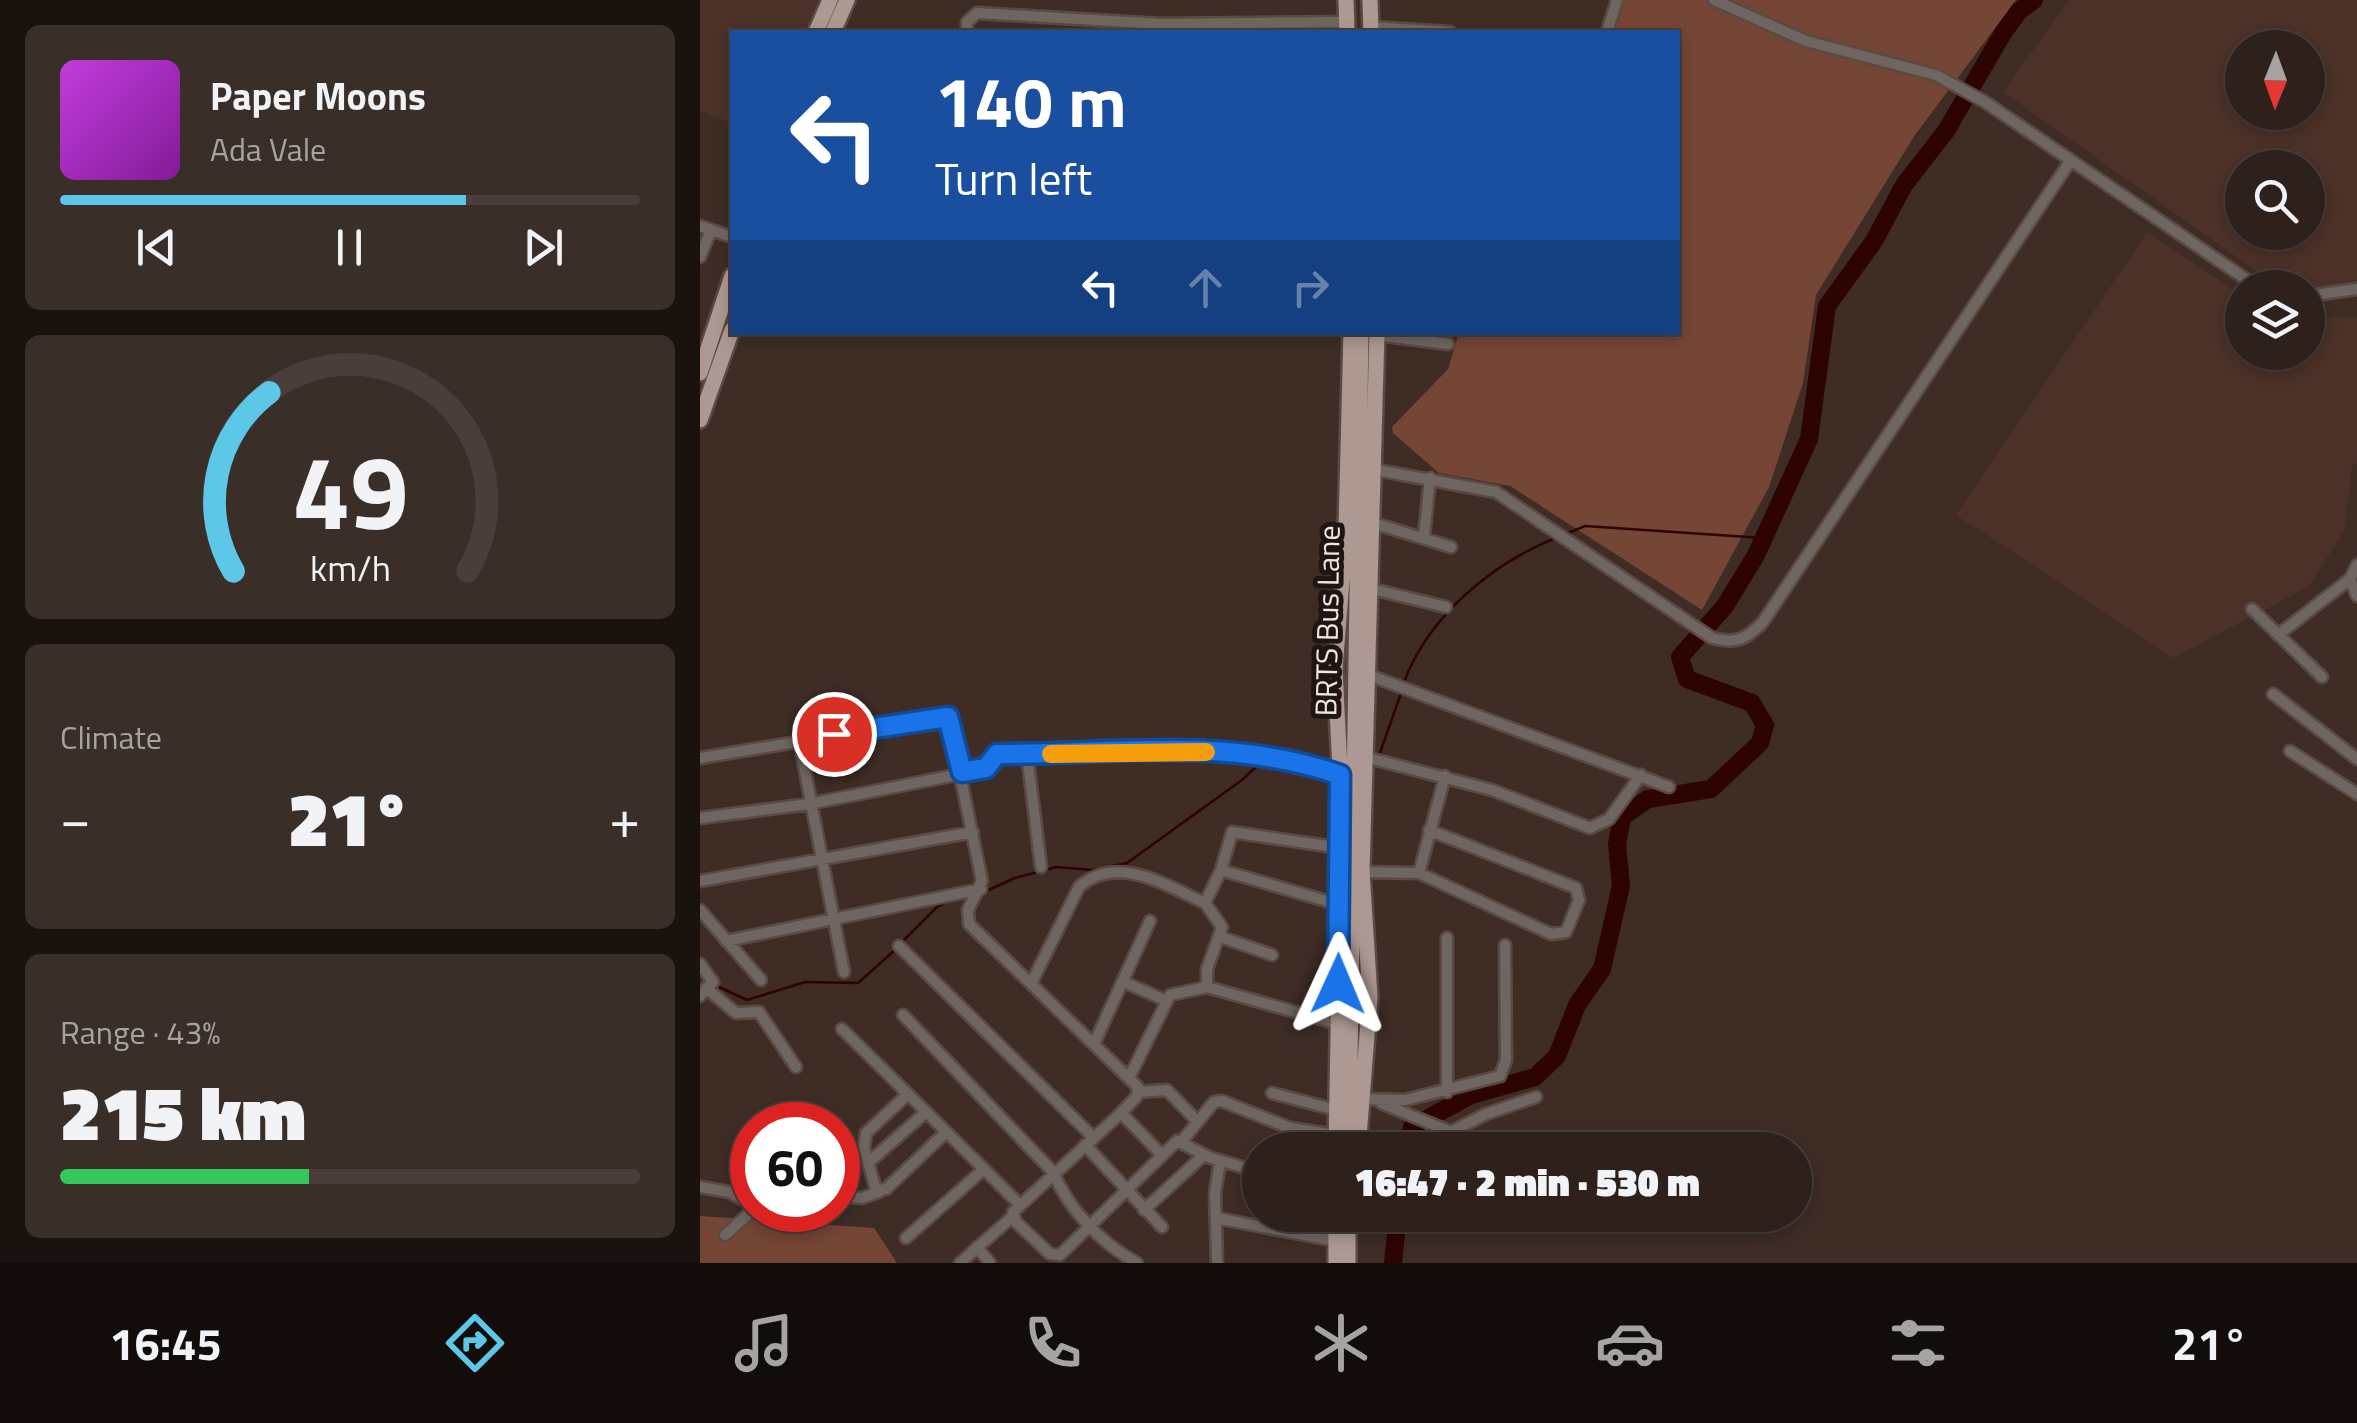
<!DOCTYPE html>
<html lang="en">
<head>
<meta charset="utf-8">
<style>
	body { margin:0; font-family:"Titillium Web",sans-serif; background:#3a2e29; color:#f1f3f6; height:100vh; display:flex; flex-direction:column; font-size:38px; white-space:nowrap }
	* { box-sizing:border-box; margin:0 }
	p { font-size:32px; color:#a7a3a3 }
	.icon { flex:none; width:55px; height:55px; fill:none; stroke:currentColor; stroke-width:2; stroke-linecap:round; stroke-linejoin:round }
	.map { position:relative; flex:1; overflow:hidden }
	.drawer { display:flex; flex-direction:column; gap:25px; padding:25px; background:#19120f; width:700px }
	.drawer>* { flex:none }
	.guide { position:absolute; left:30px; top:30px; width:950px; height:305px; border-radius:0px; box-shadow:0 5px 15px #0003,0 0 0 2px #493e3b; background:#1a4fa0; color:#fff; overflow:hidden }
	.needle { width:65px; rotate:181deg }
	.controls { position:absolute; left:1525px; top:30px; display:grid; gap:20px }
	.controls a { display:grid; place-items:center; width:100px; height:100px; border-radius:50%; background:#2e211c; box-shadow:0 5px 15px #0003,0 0 0 2px #493e3b; font-size:50px }
	.speed { position:absolute; left:30px; top:1102px; display:flex; gap:20px; font-size:50px; font-weight:700; text-align:center }
	.speed>* { display:grid; place-content:center; width:130px; height:130px; border-radius:50%; background:#2e211c; box-shadow:0 5px 15px #0003,0 0 0 2px #493e3b; line-height:1 }
	.speed .limit { border:15px solid #d22; background:#fff; color:#111 }
	.pin { position:absolute; display:grid; place-items:center; width:85px; height:85px; color:#fff; margin:-42px; border:5px solid #fff; border-radius:50%; box-shadow:0 2px 10px #0007 }
	.me { position:absolute; width:110px; margin:-55px; rotate:1deg; stroke-linejoin:round; filter:drop-shadow(0 0 8px #0008) }
	.turn { display:flex; align-items:center; gap:35px; height:210px; padding:0 40px; font-size:45px }
	.turn .icon { width:130px; height:130px; stroke-width:2.5 }
	.turn b { display:block; font-size:70px; line-height:85px }
	.lanes { display:flex; align-items:center; height:95px; padding:0 40px; background:#0003; justify-content:center; gap:50px; direction:ltr }
	.lanes .off { opacity:.35 }
	.big { font-size:75px; font-weight:800; line-height:1.1 }
	.drawer .widget { flex:1; display:flex; flex-direction:column; justify-content:center; gap:15px; min-width:0; padding:0 35px; border-radius:15px; background:#3a2e29 }
	.drawer .dial { align-items:center; gap:0 }
	.dial svg { height:260px; overflow:visible; fill:none; stroke:#493e3b; stroke-width:7; stroke-linecap:round; text-anchor:middle }
	.dial text { fill:#f1f3f6; stroke:none }
	.song { display:flex; align-items:center; gap:30px }
	.cover { width:120px; height:120px; border-radius:15px; background:linear-gradient(135deg,hsl(290 70% 55%),hsl(290 70% 35%)) }
	.played { height:10px; border-radius:5px; background:linear-gradient(90deg,#5cc7e7 70%,#493e3b 70%) }
	.keys { display:flex; justify-content:space-around; direction:ltr }
	.heat { display:flex; justify-content:space-between; align-items:center; font-size:55px; direction:ltr }
	.charge { height:15px; border-radius:8px; background:linear-gradient(90deg,#34c759 43%,#493e3b 0) }
	.trip { position:absolute; left:542px; top:1132px; width:570px; height:100px; border-radius:50px; background:#2e211c; box-shadow:0 5px 15px #0003,0 0 0 2px #493e3b; font-weight:800; line-height:100px; text-align:center }
	.tabs { display:flex; height:160px; justify-content:space-around; align-items:center; background:#120d0b; color:#a7a3a3 }
	.tabs .icon { width:70px; height:70px }
	.tabs .selected { color:#5cc7e7 }
	.tabs b { font-size:45px; color:#f1f3f6 }
	main { display:flex; flex:1; min-height:0 }
	.map>svg:first-child { display:block }
</style>
</head>
<body>
<main>
<section class="drawer">
<div class="widget">
<div class="song"><i class="cover"></i><div><b>Paper Moons</b><p>Ada Vale</p></div></div>
<div class="played"></div>
<div class="keys"><svg class="icon" aria-label="previous" viewBox="0 0 24 24"><path d="M18 5L8 12l10 7zM5 5v14"/></svg><svg class="icon" aria-label="pause" viewBox="0 0 24 24"><path d="M8 5v14M16 5v14"/></svg><svg class="icon" aria-label="next" viewBox="0 0 24 24"><path d="M6 5l10 7-10 7zM19 5v14"/></svg></div>
</div>
<div class="widget dial"><svg viewBox="0 0 100 80">
<path d="M14 69A42 42 0 1 1 86 69"/>
<path d="M14 69A42 42 0 0 1 25 14" stroke="#5cc7e7"/>
<text x="50" y="56" font-size="32" font-weight="700">49</text>
<text x="50" y="72" font-size="11">km/h</text>
</svg></div>
<div class="widget"><p>Climate</p>
<div class="heat"><a>−</a><b class="big">21°</b><a>+</a></div>
</div>
<div class="widget"><p>Range · 43%</p><b class="big">215 km</b><div class="charge"></div></div>
</section>
<div class="map">
<svg width="1657" height="1263" viewBox="0 0 1657 1263">
	<rect width="100%" height="100%" fill="#3e2c25"/>
	<!-- built -->
	<path fill="#4b3128" fill-rule="evenodd" d="M 0,0 L 119,0 L 105,32 L 32,32 L 32,123 L 0,111 Z
		M 1369,0 L 1657,0 L 1657,287 L 1608,296 L 1608,288 L 1579,287 L 1303,92 ZM 1542,48 L 1608,48 L 1608,112 L 1542,112 ZM 1542,168 L 1608,168 L 1608,232 L 1542,232 Z
		M 1447,232 L 1542,295 L 1542,352 L 1608,352 L 1608,317 L 1657,317 L 1657,463 L 1652,466 L 1644,532 L 1608,587 L 1473,658 L 1256,515 Z"/>
	<!-- green -->
	<path fill="#754535" d="M 923,0 L 1316,0 L 1215,135 L 1116,295 L 1103,383 L 1069,487 L 1002,610 L 810,486 L 739,473 L 693,433 L 692,427 L 748,369 L 759,333 L 978,332 L 978,32 L 913,32 Z
		M 0,1216 L 174,1228 L 197,1263 L 0,1263 Z"/>
	<g fill="none" stroke-linecap="round" stroke-linejoin="round">
		<!-- stream -->
		<path stroke="#2d0400" stroke-width="2.5" d="M 866,534 L 885,526 L 1063,538
			M 703,685 C 727,617 792,563 858,537
			M 680,753 L 701,693
			M 570,755 L 578,750 L 622,757
			M 282,893 L 315,878 L 356,867 L 393,870 L 427,863 L 542,780 L 563,760
			M 200,944 L 237,907 L 250,900
			M 0,974 L 4,979
			M 17,986 L 47,1000 L 105,982 L 158,983 L 195,950"/>
		<!-- river -->
		<path stroke="#2d0400" stroke-width="18" d="M 707,1150 L 712,1127 L 771,1095 L 835,1077 L 857,1056 L 877,1005 L 902,969 L 921,886 L 917,844 L 922,817 L 948,799 L 1011,789 L 1060,743 L 1065,725 L 1052,703 L 987,679 L 980,657 L 1025,606 L 1056,555 L 1109,439 L 1127,306 L 1174,241 L 1204,185 L 1246,131 L 1303,33 L 1319,11 L 1334,0
			M 693,1263 L 698,1215"/>
		<!-- street casing -->
		<g stroke="#5b4a43" stroke-width="15">
			<path id="street" d="M 1014,0 L 1106,41 L 1236,75 L 1285,102 L 1559,288
				M 671,27 L 750,32
				M 267,32 L 267,22 L 277,13 L 461,24 L 647,22
				M 907,32 L 917,0
				M 0,226 L 32,237
				M 0,257 L 11,230
				M 1608,296 L 1657,289
				M 677,335 L 748,344
				M 671,469 L 796,492 L 1012,638 C 1035,644 1046,640 1063,622 L 1369,163
				M 670,522 L 751,547
				M 724,536 L 730,478
				M 1657,565 L 1650,579 L 1657,596
				M 668,588 L 746,607
				M 1552,609 L 1622,677
				M 1578,635 L 1650,579
				M 666,674 L 969,787
				M 1573,694 L 1657,759
				M 99,740 L 144,972
				M 1590,751 L 1657,794
				M 327,754 L 341,867
				M 665,757 L 792,790 L 890,828 L 909,819 L 941,775
				M 0,758 L 248,717 L 282,881 L 268,910 L 269,924 L 438,1087 L 437,1096 L 421,1113 L 313,1212 L 316,1222 L 350,1254 L 360,1255 L 477,1141 L 511,1158 L 560,1172
				M 0,818 L 109,804 L 286,769 L 297,754 C 411,754 531,737 640,775
				M 521,870 L 640,905
				M 662,872 L 719,873 L 851,934 L 866,932 L 879,900 L 876,888 L 729,830
				M 719,873 L 745,776
				M 0,881 L 273,832
				M 0,910 L 61,980
				M 521,937 L 572,955
				M 747,938 L 747,1092
				M 26,941 L 281,889
				M 199,946 L 394,1138
				M 0,964 L 13,982 L 0,996
				M 426,983 L 467,1001
				M 331,984 L 379,887 C 417,853 467,886 505,903
				M 6,988 L 36,1013 L 59,1012 L 96,1067
				M 203,1015 L 353,1172 C 369,1210 401,1243 437,1263
				M 638,1024 L 507,987 L 507,969 L 522,927 L 505,903 L 521,870 L 532,832 L 641,848
				M 142,1029 L 284,1169 L 206,1238
				M 394,1044 L 450,921
				M 429,1078 L 470,995 L 507,987
				M 438,1092 L 467,1090 L 497,1121
				M 572,1093 L 636,1110
				M 208,1094 L 166,1133 L 164,1148 L 176,1190 L 186,1189 L 246,1132
				M 661,1099 L 705,1100 L 800,1076 L 806,1060 L 805,945
				M 681,1103 L 751,1132 L 786,1114 L 836,1097
				M 421,1113 L 462,1155
				M 482,1141 L 514,1102 L 522,1101 L 590,1128 L 636,1135
				M 385,1145 L 462,1227
				M 168,1163 L 226,1112
				M 284,1169 L 320,1205
				M 0,1187 L 29,1192 L 52,1204
				M 138,1196 L 162,1198 L 179,1192
				M 444,1210 L 504,1155
				M 516,1218 L 636,1241
				M 25,1235 L 53,1210
				M 277,1247 L 290,1263
				M 260,1263 L 312,1217
				M 517,1263 L 515,1193 L 520,1161"/>
		</g>
		<!-- primary casing -->
		<g stroke="#5b4a43" stroke-width="20">
			<path id="primary" d="M 646,0 L 647,32
				M 670,0 L 671,32
				M 116,32 L 130,0
				M 133,32 L 147,0
				M 0,373 L 32,276
				M 0,420 L 32,330
				M 649,1126 L 661,332
				M 636,1150 L 642,810 L 635,669 L 646,530 L 651,332
				M 658,1150 L 670,997 L 662,872 L 677,332
				M 636,1215 L 636,1263
				M 648,1263 L 648,1215"/>
		</g>
		<!-- street -->
		<use href="#street" stroke="#6f6662" stroke-width="10"/>
		<!-- primary -->
		<use href="#primary" stroke="#ad9992" stroke-width="15"/>
	</g>
	<g fill="none" stroke-linecap="round" stroke-linejoin="round">
		<!-- route casing -->
		<g stroke="#114b97" stroke-width="25">
			<path id="route" d="M 134,734 L 248,717 L 262,772 L 286,768 L 297,754 C 411,754 532,736 640,775 L 638,984"/>
		</g>
		<!-- route -->
		<use href="#route" stroke="#1a73e8" stroke-width="18"/>
		<!-- slow -->
		<path stroke="#f59e0b" stroke-width="18" d="M 351,754 L 506,752"/>
	</g>
	<g text-anchor="middle" stroke-width="10" stroke-linejoin="round" paint-order="stroke">
		<!-- street labels -->
		<g font-size="30" fill="#f3e6e1" stroke="#1f1613">
			<text transform="translate(628 621) rotate(-89)" y="10">BRTS Bus Lane</text>
		</g>
	</g>
</svg>
<div class="controls">
<a><svg class="needle" viewBox="-14 -14 28 28"><path d="M0-13l5 13h-10z" fill="#e53935"/><path d="M0 13l5-13h-10z" fill="#a7a3a3"/></svg></a>
<a><svg class="icon" aria-label="search" viewBox="0 0 24 24"><circle cx="10" cy="10" r="6"/><path d="M15 15l6 6"/></svg></a>
<a><svg class="icon" aria-label="layers" viewBox="0 0 24 24"><path d="M12 4l9 5-9 5-9-5zM3 14l9 5 9-5"/></svg></a>
</div>
<div class="speed"><div class="limit">60</div></div>
<div class="pin" style="left:134px;top:734px;background:#d93025"><svg class="icon" aria-label="arrive" viewBox="0 0 24 24"><path d="M6 21V4h12l-3 4 3 4H6"/></svg></div>
<svg class="me" style="left:638px;top:984px" viewBox="-20 -20 40 40"><path d="M0-17L14 15 0 8-14 15z" fill="#1a73e8" stroke="#fff" stroke-width="4"/></svg>
<div class="trip">16:47 · 2 min · 530 m</div>
<div class="guide">
<div class="turn"><svg class="icon" aria-label="left" viewBox="0 0 24 24"><path d="M17 20v-9H6M10 6l-5 5 5 5"/></svg><div><b>140 m</b>Turn left</div></div>
<div class="lanes"><svg class="icon" aria-label="left" viewBox="0 0 24 24"><path d="M17 20v-9H6M10 6l-5 5 5 5"/></svg><svg class="icon off" aria-label="ahead" viewBox="0 0 24 24"><path d="M12 20V5M6 11l6-6 6 6"/></svg><svg class="icon off" aria-label="right" viewBox="0 0 24 24"><path d="M7 20v-9h11M14 6l5 5-5 5"/></svg></div>
</div>
</div>
</main>
<nav class="tabs">
<b>16:45</b>
<svg class="icon selected" aria-label="directions" viewBox="0 0 24 24"><path d="M12 3l9 9-9 9-9-9zM9 14v-3h6M13 9l2 2-2 2"/></svg>
<svg class="icon" aria-label="music" viewBox="0 0 24 24"><path d="M9 18V5l10-2v13"/><circle cx="6" cy="18" r="3"/><circle cx="16" cy="16" r="3"/></svg>
<svg class="icon" aria-label="phone" viewBox="0 0 24 24"><path d="M5 4h4l2 5-3 2q2 4 5 5l2-3 5 2v4C11 20 4 13 5 4z"/></svg>
<svg class="icon" aria-label="climate" viewBox="0 0 24 24"><path d="M12 3v18M4 7l16 10M4 17L20 7"/></svg>
<svg class="icon" aria-label="car" viewBox="0 0 24 24"><path d="M5 17H2v-5l4-1 3-4h7l3 4 3 1v5h-3M9 17h6M6 11h13"/><circle cx="7" cy="17" r="2"/><circle cx="17" cy="17" r="2"/></svg>
<svg class="icon" aria-label="filters" viewBox="0 0 24 24"><path d="M4 7h16M4 17h16"/><circle cx="9" cy="7" r="2"/><circle cx="15" cy="17" r="2"/></svg>
<b>21°</b>
</nav>
</body>
</html>
